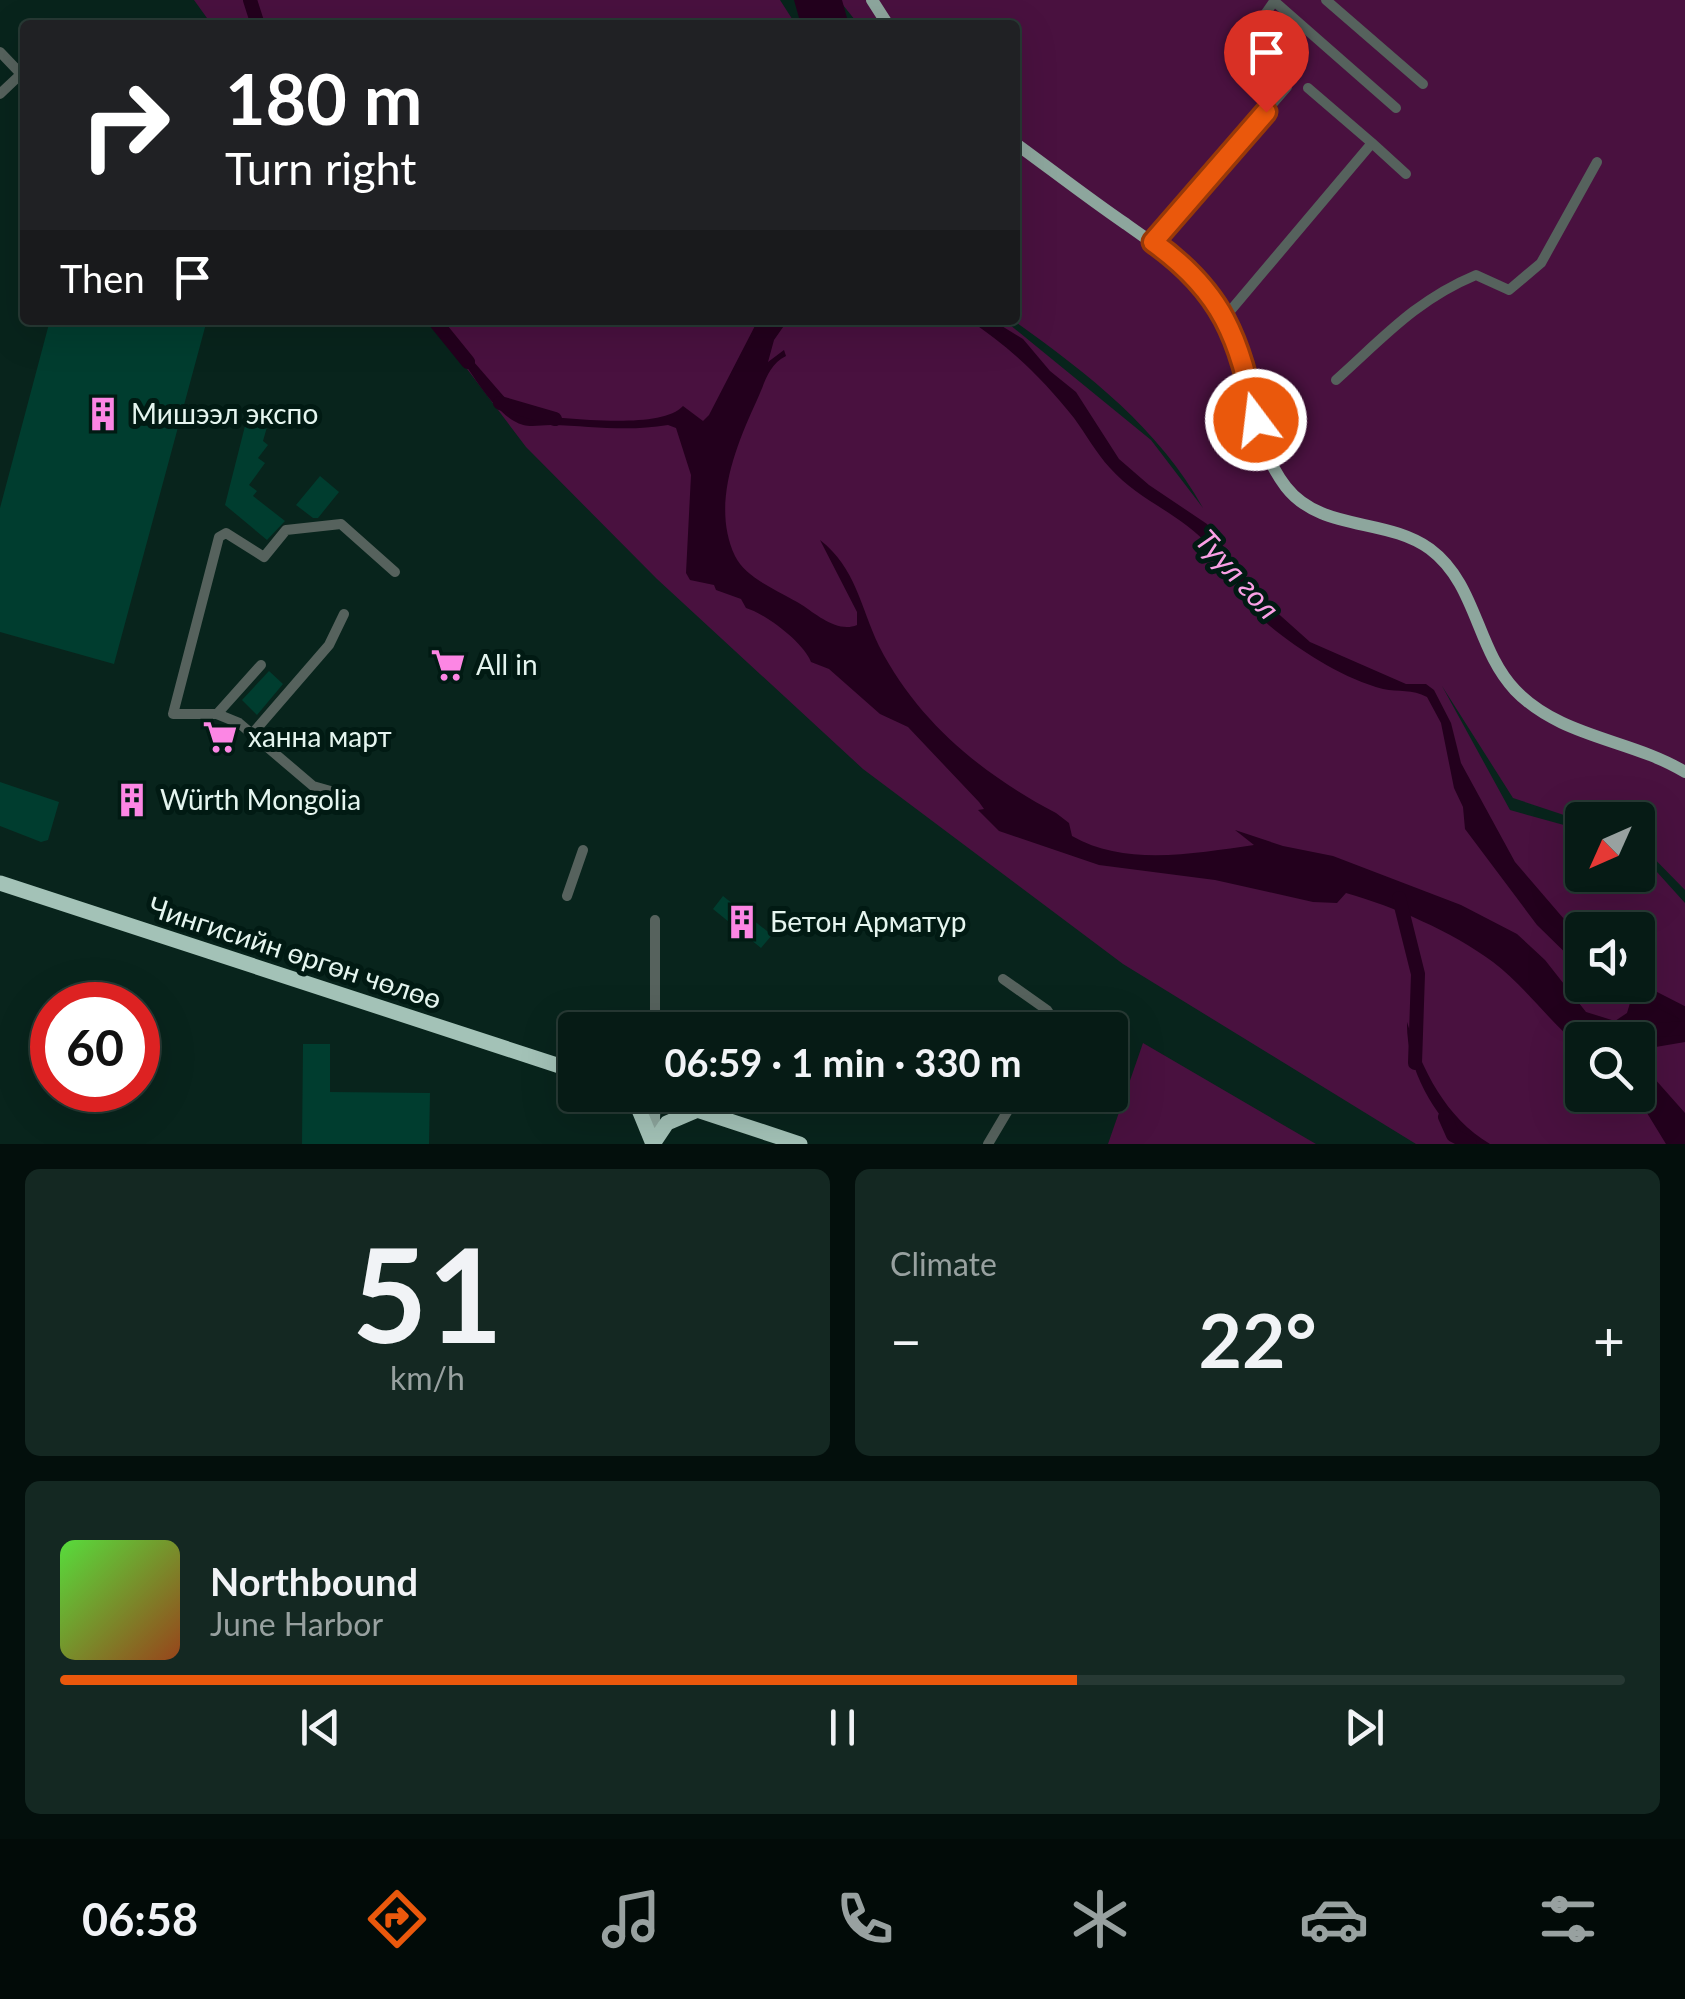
<!DOCTYPE html>
<html lang="en">
<head>
<meta charset="utf-8">
<style>
	body { margin:0; font-family:Lato,sans-serif; background:#142822; color:#f1f3f6; height:100vh; display:flex; flex-direction:column; font-size:38px; white-space:nowrap }
	* { box-sizing:border-box; margin:0 }
	p { font-size:32px; color:#98a1a0 }
	.icon { flex:none; width:55px; height:55px; fill:none; stroke:currentColor; stroke-width:2; stroke-linecap:round; stroke-linejoin:round }
	.map { position:relative; height:1144px; overflow:hidden }
	.details { display:flex; flex-direction:column; gap:25px; padding:25px; background:#030f0c; flex:1 }
	.details>* { flex:none }
	.banner { position:absolute; left:20px; top:20px; width:1000px; height:305px; border-radius:10px; box-shadow:0 10px 40px #0002,0 0 0 2px #273934; background:#202124; color:#fff; overflow:hidden }
	.needle { width:65px; rotate:225deg }
	.fabs { position:absolute; left:1565px; top:802px; display:grid; gap:20px }
	.fabs a { display:grid; place-items:center; width:90px; height:90px; border-radius:10px; background:#061b15; box-shadow:0 10px 40px #0002,0 0 0 2px #273934; font-size:50px }
	.speed { position:absolute; left:30px; top:982px; display:flex; gap:20px; font-size:50px; font-weight:700; text-align:center }
	.speed>* { display:grid; place-content:center; width:130px; height:130px; border-radius:50%; background:#061b15; box-shadow:0 10px 40px #0002,0 0 0 2px #273934; line-height:1 }
	.speed .limit { border:15px solid #d22; background:#fff; color:#111 }
	.pin { position:absolute; display:grid; place-items:center; width:85px; height:85px; color:#fff; margin:-102px -42px; border-radius:50% 50% 50% 0; rotate:-45deg; box-shadow:0 0 10px #0007 }
	.pin .icon { rotate:45deg }
	.me { position:absolute; width:110px; margin:-55px; rotate:345deg; stroke-linejoin:round; filter:drop-shadow(0 0 8px #0008) }
	.turn { display:flex; align-items:center; gap:35px; height:210px; padding:0 40px; font-size:45px }
	.turn .icon { width:130px; height:130px; stroke-width:2.5 }
	.turn b { display:block; font-size:70px; line-height:85px }
	.then { display:flex; align-items:center; height:95px; padding:0 40px; background:#0003; gap:20px; font-size:38px }
	.big { font-size:75px; font-weight:700; line-height:1.1 }
	.details .tile { flex:1; display:flex; flex-direction:column; justify-content:center; gap:15px; min-width:0; padding:0 35px; border-radius:15px; background:#142822 }
	.details .dial { align-items:center; gap:0 }
	.dial b { font-size:130px; line-height:1 }
	.song { display:flex; align-items:center; gap:30px }
	.cover { width:120px; height:120px; border-radius:15px; background:linear-gradient(135deg,hsl(110 70% 55%),hsl(20 70% 35%)) }
	.played { height:10px; border-radius:5px; background:linear-gradient(90deg,#ea580c 65%,#273934 65%) }
	.keys { display:flex; justify-content:space-around; direction:ltr }
	.heat { display:flex; justify-content:space-between; align-items:center; font-size:55px; direction:ltr }
	.details .tiles { flex:1; display:grid; gap:25px; grid-template-columns:1fr 1fr }
	.tile:last-child { grid-column:span 2 }
	.trip { position:absolute; left:558px; top:1012px; width:570px; height:100px; border-radius:10px; background:#061b15; box-shadow:0 10px 40px #0002,0 0 0 2px #273934; font-weight:700; line-height:100px; text-align:center }
	.menu { display:flex; height:160px; justify-content:space-around; align-items:center; background:#020b08; color:#98a1a0 }
	.menu .icon { width:70px; height:70px }
	.menu .on { color:#ea580c }
	.menu b { font-size:45px; color:#f1f3f6 }
	.map>svg:first-child { display:block }
</style>
</head>
<body>
<div class="map">
<svg width="1685" height="1144" viewBox="0 0 1685 1144">
	<rect width="100%" height="100%" fill="#08241c"/>
	<!-- green -->
	<path fill="#49113f" fill-rule="evenodd" d="M 194,0 L 780,0 L 796,25 L 212,25 Z
		M 839,0 L 1685,0 L 1685,890 L 1638,842 L 1638,820 L 1582,821 L 1513,798 L 1442,686 L 1510,810 L 1582,830 L 1582,875 L 1638,875 L 1638,851 L 1685,903 L 1685,1144 L 1416,1144 L 1123,964 L 863,769 L 657,579 L 526,447 L 430,320 L 1004,320 L 1151,440 L 1203,508 C 1159,428 1086,372 1013,320 L 1015,25 L 859,25 ZM 1582,930 L 1638,930 L 1638,985 L 1582,985 ZM 1582,1040 L 1638,1040 L 1638,1095 L 1582,1095 Z
		M 1143,1043 L 1316,1144 L 1108,1144 Z"/>
	<!-- water -->
	<path fill="#23001d" d="M 794,0 L 842,0 L 849,25 L 801,25 Z
		M 758,320 L 788,320 L 774,340 L 768,362 L 784,350 L 786,356 C 768,365 765,383 757,400 C 736,446 711,505 735,556 C 746,579 781,592 802,605 C 817,615 838,633 857,625 L 857,612 L 820,540 C 856,568 860,606 879,646 C 918,722 982,774 1056,813 L 1069,823 L 1072,836 C 1126,867 1196,853 1254,845 L 1235,830 L 1283,846 L 1333,856 L 1461,905 L 1517,934 L 1545,960 L 1586,1012 L 1615,1021 L 1627,1013 L 1630,1003 L 1603,985 L 1632,985 L 1650,999 L 1685,1008 L 1685,1042 L 1638,1050 L 1638,1040 L 1582,1040 L 1582,1048 C 1550,1023 1526,987 1493,962 C 1451,931 1395,907 1346,893 L 1337,903 L 1313,902 L 1215,880 L 1099,865 L 999,831 L 978,810 L 984,809 L 979,802 L 908,727 L 880,714 L 829,669 L 811,662 C 804,643 766,614 746,608 L 741,599 L 716,590 L 714,585 L 690,580 L 686,573 L 691,475 L 676,428 L 668,425 C 627,432 591,426 551,425 C 537,425 527,429 514,421 C 489,406 471,371 454,348 L 460,346 L 520,415 C 557,416 659,432 683,406 L 703,421 L 709,415 Z
		M 969,320 L 992,320 L 1023,339 L 1050,371 L 1076,392 L 1119,459 L 1149,485 L 1207,524 L 1263,600 L 1310,642 L 1406,684 L 1426,684 L 1434,690 L 1451,723 L 1461,763 L 1515,862 L 1582,940 L 1582,969 L 1537,925 L 1465,829 L 1463,807 L 1454,788 L 1441,723 L 1427,697 C 1412,689 1399,692 1383,689 C 1345,679 1307,655 1276,631 C 1248,610 1235,574 1211,548 C 1182,514 1139,501 1110,468 C 1096,453 1086,434 1074,418 C 1043,379 1010,347 969,320 Z
		M 1407,1022 C 1422,1070 1446,1118 1490,1144 L 1467,1144 C 1433,1115 1406,1067 1407,1022 Z
		M 1638,1060 L 1685,1113 L 1685,1144 L 1666,1144 L 1636,1095 Z"/>
	<g fill="none" stroke-linecap="round" stroke-linejoin="round">
		<!-- river -->
		<path stroke="#23001d" stroke-width="14" d="M 250,0 L 258,25
			M 434,320 L 468,362
			M 500,403 L 555,419
			M 1399,898 L 1418,974 L 1415,1063
			M 1628,985 L 1685,1014
			M 1619,1033 L 1685,1028
			M 1445,1117 L 1453,1135 L 1470,1144"/>
	</g>
	<!-- building -->
	<path fill="#003d2f" d="M 50,320 L 207,320 L 114,664 L 0,632 L 0,508 Z
		M 246,422 L 267,427 L 263,441 L 268,445 L 258,458 L 265,463 L 249,485 L 257,491 L 253,496 L 285,521 L 267,540 L 225,505 Z
		M 320,476 L 339,492 L 318,518 L 313,518 L 296,505 Z
		M 269,671 L 283,684 L 257,715 L 242,700 Z
		M 0,782 L 59,802 L 48,840 L 41,842 L 0,826 Z
		M 723,896 L 772,935 L 761,948 L 713,909 Z
		M 303,1044 L 330,1044 L 330,1092 L 430,1093 L 429,1144 L 302,1144 Z"/>
	<g fill="none" stroke-linecap="round" stroke-linejoin="round">
		<!-- minor -->
		<path stroke="#56625d" stroke-width="10" d="M 1326,0 L 1423,84
			M 1274,1 L 1396,108
			M 0,52 L 21,74 L 0,94
			M 1372,143 L 1406,174
			M 1153,242 L 1287,87 L 1287,76 L 1253,42 L 1254,30 L 1275,0
			M 1225,317 L 1372,143 L 1308,88
			M 1336,380 C 1383,338 1416,300 1476,275 L 1509,290 L 1541,263 L 1597,162
			M 261,665 L 217,714 L 239,723 L 313,786 L 341,794
			M 217,714 L 173,714 L 219,537 L 226,533 L 264,557 L 286,530 L 341,524 L 395,572
			M 252,734 L 329,645 L 344,614
			M 567,896 L 583,850
			M 655,920 L 655,1030
			M 1003,979 L 1047,1010 L 1057,1025 L 1055,1030
			M 988,1144 L 1017,1095"/>
		<!-- major -->
		<path stroke="#8da69d" stroke-width="12" d="M 872,0 L 888,25
			M 1015,143 C 1052,170 1088,198 1126,224 C 1163,251 1203,273 1225,316 C 1253,369 1248,438 1286,487 C 1321,532 1386,517 1430,549 C 1477,584 1476,649 1515,690 C 1561,738 1631,739 1685,772
			M 653,1142 L 655,1096"/>
		<!-- highway -->
		<path stroke="#a3c2b7" stroke-width="15" d="M 0,883 L 575,1071
			M 626,1095 L 639,1110 L 653,1144
			M 651,1095 L 800,1144
			M 653,1144 L 667,1123 L 695,1111"/>
	</g>
	<g fill="none" stroke-linecap="round" stroke-linejoin="round">
		<!-- route casing -->
		<g stroke="#983908" stroke-width="25">
			<path id="route" d="M 1256,420 C 1239,338 1223,292 1153,242 L 1266,112"/>
		</g>
		<!-- route -->
		<use href="#route" stroke="#ea580c" stroke-width="18"/>
	</g>
	<!-- icons -->
	<defs>
		<g id="building-bare" transform="scale(2.7)"><path d="M-4-6H4V6H1V3H-1V6H-4ZM-2.5-4.3h1.7v1.8h-1.7ZM.8-4.3h1.7v1.8H.8ZM-2.5-1h1.7V.8h-1.7ZM.8-1h1.7V.8H.8Z" fill="#fc86e4" stroke="#011a13" stroke-width="2.5" paint-order="stroke"/></g>
		<g id="supermarket-bare" transform="scale(2.7)"><path d="M-6-5.5h2.5l.6 2H6L4.5 2H-2.5L-4.4-4H-6ZM-1.5 3.2a1.3 1.3 0 1 0 .1 0ZM3 3.2a1.3 1.3 0 1 0 .1 0Z" fill="#fc86e4" stroke="#011a13" stroke-width="2.5" paint-order="stroke"/></g>
	</defs>
	<g fill-rule="evenodd">
		<use href="#building-bare" x="103" y="414"/>
		<use href="#supermarket-bare" x="448" y="665"/>
		<use href="#supermarket-bare" x="220" y="737"/>
		<use href="#building-bare" x="132" y="800"/>
		<use href="#building-bare" x="742" y="922"/>
	</g>
	<g text-anchor="middle" stroke-width="10" stroke-linejoin="round" paint-order="stroke">
		<!-- poi labels -->
		<g font-size="28" fill="#e5f5ef" stroke="#011a13" text-anchor="start">
			<text x="131" y="424">Мишээл экспо</text>
			<text x="476" y="675">All in</text>
			<text x="248" y="747">ханна март</text>
			<text x="160" y="810">Würth Mongolia</text>
			<text x="770" y="932">Бетон Арматур</text>
		</g>
		<!-- street labels -->
		<g font-size="28" fill="#e5f5ef" stroke="#011a13">
			<text transform="translate(295 953) rotate(18)" y="10">Чингисийн өргөн чөлөө</text>
		</g>
		<!-- water labels -->
		<g font-size="30" font-style="italic" fill="#faa0e5" stroke="#011a13">
			<text transform="translate(1237 575) rotate(48)" y="10">Туул гол</text>
		</g>
	</g>
</svg>
<div class="fabs">
<a><svg class="needle" viewBox="-14 -14 28 28"><path d="M0-13l5 13h-10z" fill="#e53935"/><path d="M0 13l5-13h-10z" fill="#98a1a0"/></svg></a>
<a><svg class="icon" aria-label="sound" viewBox="0 0 24 24"><path d="M4 9h4l5-4v14l-5-4H4zM17 9q2 3 0 6"/></svg></a>
<a><svg class="icon" aria-label="search" viewBox="0 0 24 24"><circle cx="10" cy="10" r="6"/><path d="M15 15l6 6"/></svg></a>
</div>
<div class="speed"><div class="limit">60</div></div>
<div class="pin" style="left:1266px;top:112px;background:#d93025"><svg class="icon" aria-label="arrive" viewBox="0 0 24 24"><path d="M6 21V4h12l-3 4 3 4H6"/></svg></div>
<svg class="me" style="left:1256px;top:420px" viewBox="-20 -20 40 40"><circle r="17" fill="#ea580c" stroke="#fff" stroke-width="3"/><path d="M0-11L8 9 0 5-8 9z" fill="#fff"/></svg>
<div class="trip">06:59 · 1 min · 330 m</div>
<div class="banner">
<div class="turn"><svg class="icon" aria-label="right" viewBox="0 0 24 24"><path d="M7 20v-9h11M14 6l5 5-5 5"/></svg><div><b>180 m</b>Turn right</div></div>
<div class="then">Then<svg class="icon" aria-label="arrive" viewBox="0 0 24 24"><path d="M6 21V4h12l-3 4 3 4H6"/></svg></div>
</div>
</div>
<section class="details">
<div class="tiles">
<div class="tile dial"><b>51</b><p>km/h</p></div>
<div class="tile"><p>Climate</p>
<div class="heat"><a>−</a><b class="big">22°</b><a>+</a></div>
</div>
<div class="tile">
<div class="song"><i class="cover"></i><div><b>Northbound</b><p>June Harbor</p></div></div>
<div class="played"></div>
<div class="keys"><svg class="icon" aria-label="previous" viewBox="0 0 24 24"><path d="M18 5L8 12l10 7zM5 5v14"/></svg><svg class="icon" aria-label="pause" viewBox="0 0 24 24"><path d="M8 5v14M16 5v14"/></svg><svg class="icon" aria-label="next" viewBox="0 0 24 24"><path d="M6 5l10 7-10 7zM19 5v14"/></svg></div>
</div>
</div>
</section>
<nav class="menu">
<b>06:58</b>
<svg class="icon on" aria-label="directions" viewBox="0 0 24 24"><path d="M12 3l9 9-9 9-9-9zM9 14v-3h6M13 9l2 2-2 2"/></svg>
<svg class="icon" aria-label="music" viewBox="0 0 24 24"><path d="M9 18V5l10-2v13"/><circle cx="6" cy="18" r="3"/><circle cx="16" cy="16" r="3"/></svg>
<svg class="icon" aria-label="phone" viewBox="0 0 24 24"><path d="M5 4h4l2 5-3 2q2 4 5 5l2-3 5 2v4C11 20 4 13 5 4z"/></svg>
<svg class="icon" aria-label="climate" viewBox="0 0 24 24"><path d="M12 3v18M4 7l16 10M4 17L20 7"/></svg>
<svg class="icon" aria-label="car" viewBox="0 0 24 24"><path d="M5 17H2v-5l4-1 3-4h7l3 4 3 1v5h-3M9 17h6M6 11h13"/><circle cx="7" cy="17" r="2"/><circle cx="17" cy="17" r="2"/></svg>
<svg class="icon" aria-label="filters" viewBox="0 0 24 24"><path d="M4 7h16M4 17h16"/><circle cx="9" cy="7" r="2"/><circle cx="15" cy="17" r="2"/></svg>
</nav>
</body>
</html>
